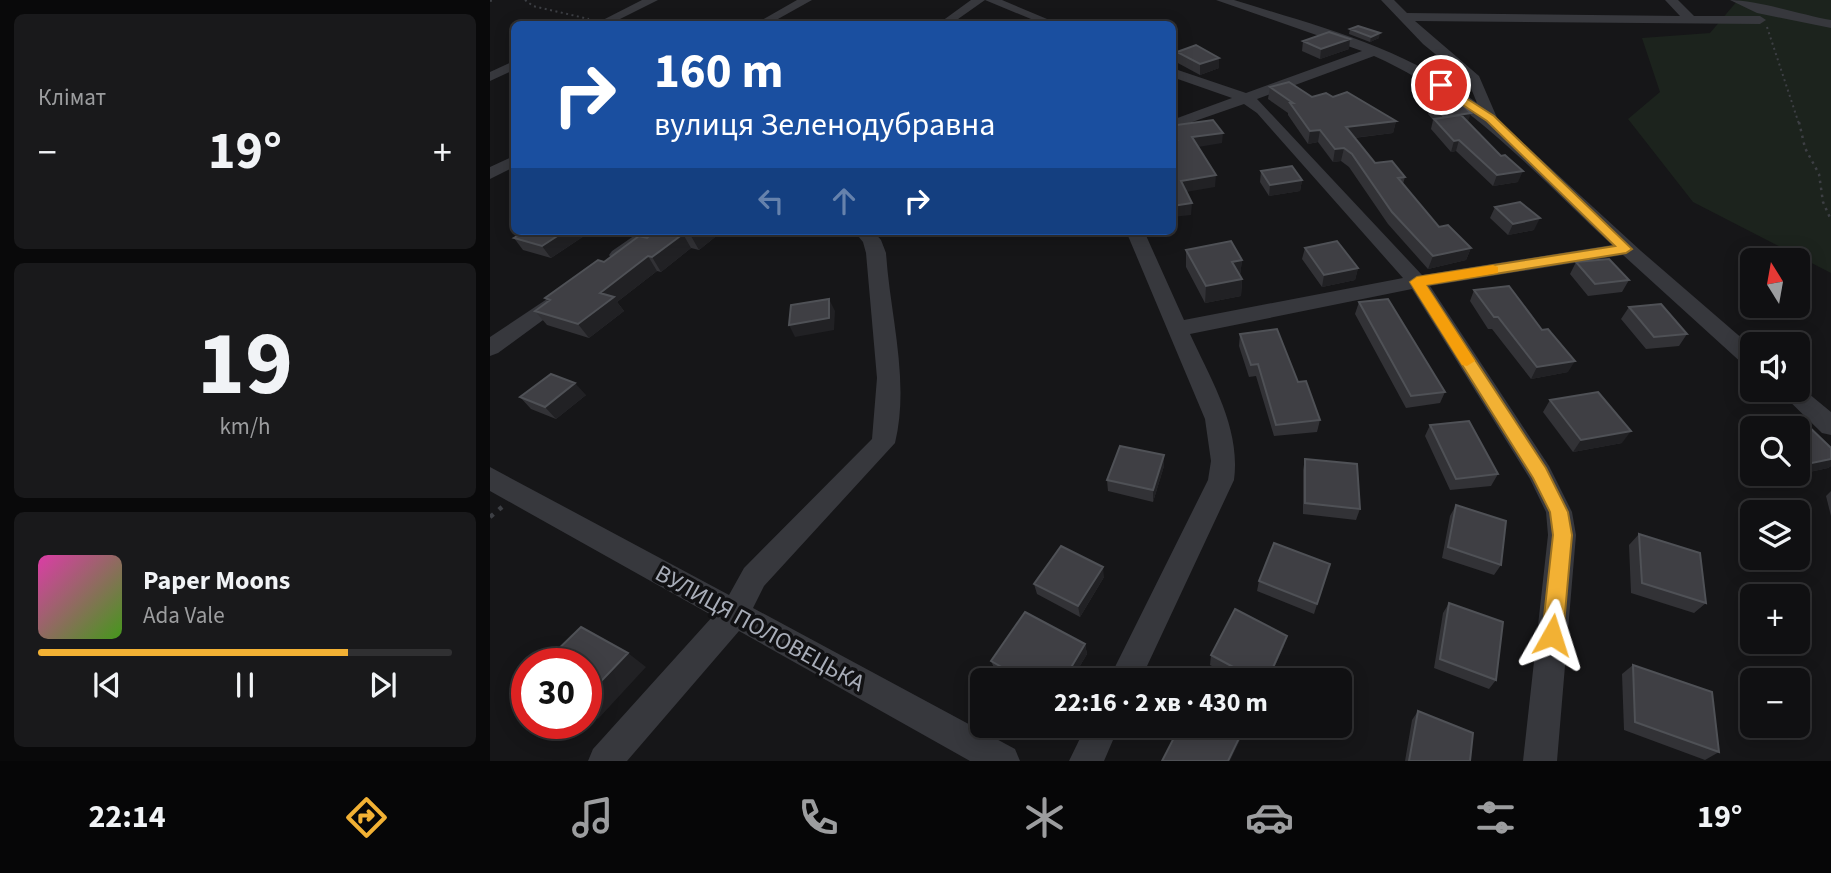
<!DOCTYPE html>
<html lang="uk">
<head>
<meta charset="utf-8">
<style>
	body { margin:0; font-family:"Source Sans 3",sans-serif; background:#19191b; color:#f1f3f6; height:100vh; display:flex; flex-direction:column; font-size:26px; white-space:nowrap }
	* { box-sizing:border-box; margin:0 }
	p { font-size:23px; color:#9c9d9f }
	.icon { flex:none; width:38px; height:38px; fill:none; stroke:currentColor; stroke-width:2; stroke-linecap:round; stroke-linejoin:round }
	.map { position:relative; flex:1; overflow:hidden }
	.sheet { display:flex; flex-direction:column; gap:14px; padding:14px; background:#09090a; width:490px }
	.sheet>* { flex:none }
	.guide { position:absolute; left:21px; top:21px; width:665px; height:214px; border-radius:10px; box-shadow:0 4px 18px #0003,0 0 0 2px #303032; background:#1a4fa0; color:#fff; overflow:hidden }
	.needle { width:46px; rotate:349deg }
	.tools { position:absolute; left:1250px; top:248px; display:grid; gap:14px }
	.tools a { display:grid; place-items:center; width:70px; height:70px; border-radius:10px; background:#101012; box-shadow:0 4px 18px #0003,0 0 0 2px #303032; font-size:35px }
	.speed { position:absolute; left:21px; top:648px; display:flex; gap:14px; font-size:35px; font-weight:700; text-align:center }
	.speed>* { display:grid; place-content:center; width:91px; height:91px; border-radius:50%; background:#101012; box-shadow:0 4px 18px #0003,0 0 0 2px #303032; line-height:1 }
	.speed .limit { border:10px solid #d22; background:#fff; color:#111 }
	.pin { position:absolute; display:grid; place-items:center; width:60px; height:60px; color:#fff; margin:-30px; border:4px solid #fff; border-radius:50%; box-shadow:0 2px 7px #0007 }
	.me { position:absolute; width:77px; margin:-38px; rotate:6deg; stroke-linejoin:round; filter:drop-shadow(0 0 5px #0008) }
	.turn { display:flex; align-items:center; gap:24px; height:147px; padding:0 28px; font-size:32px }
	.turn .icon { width:91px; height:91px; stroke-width:2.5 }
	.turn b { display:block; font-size:49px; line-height:60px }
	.lanes { display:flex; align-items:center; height:66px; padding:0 28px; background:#0003; justify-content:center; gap:35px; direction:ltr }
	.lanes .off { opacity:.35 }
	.big { font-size:52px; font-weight:700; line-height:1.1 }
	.sheet .card { flex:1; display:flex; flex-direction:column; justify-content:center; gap:10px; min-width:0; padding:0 24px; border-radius:10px; background:#19191b }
	.sheet .dial { align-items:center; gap:0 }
	.dial b { font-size:91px; line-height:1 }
	.song { display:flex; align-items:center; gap:21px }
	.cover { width:84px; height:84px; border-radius:10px; background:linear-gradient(135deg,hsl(320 70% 55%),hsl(100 70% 35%)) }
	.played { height:7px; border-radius:4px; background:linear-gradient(90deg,#f2b134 75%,#303032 75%) }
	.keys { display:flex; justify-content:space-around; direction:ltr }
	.heat { display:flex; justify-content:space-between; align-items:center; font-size:38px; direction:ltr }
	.trip { position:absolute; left:480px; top:668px; width:382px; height:70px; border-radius:10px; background:#101012; box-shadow:0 4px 18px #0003,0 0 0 2px #303032; font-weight:700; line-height:70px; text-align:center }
	.menu { display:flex; height:112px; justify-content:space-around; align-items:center; background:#060607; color:#9c9d9f }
	.menu .icon { width:49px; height:49px }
	.menu .on { color:#f2b134 }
	.menu b { font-size:32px; color:#f1f3f6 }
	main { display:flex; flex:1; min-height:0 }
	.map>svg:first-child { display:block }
</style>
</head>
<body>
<main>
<section class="sheet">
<div class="card"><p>Клімат</p>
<div class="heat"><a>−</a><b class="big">19°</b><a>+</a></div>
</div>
<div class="card dial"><b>19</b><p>km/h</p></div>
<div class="card">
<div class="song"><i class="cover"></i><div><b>Paper Moons</b><p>Ada Vale</p></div></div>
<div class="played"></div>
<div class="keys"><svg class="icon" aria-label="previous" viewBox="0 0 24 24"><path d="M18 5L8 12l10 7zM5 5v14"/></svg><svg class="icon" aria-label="pause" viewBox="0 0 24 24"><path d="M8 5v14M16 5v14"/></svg><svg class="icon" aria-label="next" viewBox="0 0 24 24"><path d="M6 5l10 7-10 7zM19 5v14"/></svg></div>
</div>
</section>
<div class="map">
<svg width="1341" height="761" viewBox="0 0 1341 761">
	<rect width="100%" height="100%" fill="#161618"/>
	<!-- green -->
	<path fill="#1c231d" d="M 1248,0 L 1341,0 L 1341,273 L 1203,202 L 1138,119 L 1170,92 L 1152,38 L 1220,33 Z"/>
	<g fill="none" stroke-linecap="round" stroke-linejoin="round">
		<!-- path-far2 -->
		<path stroke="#3d3f44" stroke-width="2" stroke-dasharray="2 3.5" stroke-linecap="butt" d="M 35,0 L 43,6 L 99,19
			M 0,1 L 4,0
			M 1277,27 L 1309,124"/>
		<!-- path-far1 -->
		<path stroke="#3d3f44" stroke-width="2.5" stroke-dasharray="2.5 4.5" stroke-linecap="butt" d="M 1309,122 L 1315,148 L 1329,174 L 1333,202 L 1341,220"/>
		<!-- path -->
		<path stroke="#3d3f44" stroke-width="4.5" stroke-dasharray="4.5 7" stroke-linecap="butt" d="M 0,517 L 12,507"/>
		<!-- minor -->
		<path fill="#37383d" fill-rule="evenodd" d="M 152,0 L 168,0 L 120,24 L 105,24 Z
			M 307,0 L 322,0 L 279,24 L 265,24 Z
			M 481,0 L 495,0 L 461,24 L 448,24 Z
			M 495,0 L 512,0 L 569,24 L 553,24 Z
			M 726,0 L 744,0 C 827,26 917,48 987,103 L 978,81 L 933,44 L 891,0 L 904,0 L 917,13 L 1190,16 L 1175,0 L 1188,0 L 1204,16 L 1270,16 L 1276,20 L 1270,24 L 925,21 L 989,76 L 1008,120 L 1151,251 L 1262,347 L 1262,367 L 1254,365 L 1133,255 L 940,286 L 1059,466 L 1082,512 L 1086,535 L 1067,761 L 1033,761 L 1058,535 L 1056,512 L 1040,479 L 922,289 L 700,334 C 721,380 751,428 744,480 L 650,681 L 618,681 L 718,480 L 721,461 L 715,419 L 636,231 L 654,231 L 694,320 L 913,278 L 767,113 L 754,104 L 682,129 L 682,120 L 742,98 L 682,77 L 682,68 L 756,93 L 872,51 ZM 884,56 C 981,99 1045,174 1122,245 L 932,275 L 767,99 Z
			M 1240,0 C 1267,0 1312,15 1341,20 L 1341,28 L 1267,13 Z
			M 24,61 L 24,70 L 0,81 L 0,72 Z
			M 24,156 L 24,167 L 0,179 L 0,167 Z
			M 151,231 L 172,231 L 136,259 L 122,259 L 119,255 L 122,251 Z
			M 364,231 L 383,231 L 391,240 L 396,253 C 400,315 420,381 405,443 L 274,586 L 263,608 L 525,749 L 530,761 L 480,761 L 249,631 L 137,761 L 98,761 L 103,749 L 223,616 L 0,491 L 0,467 L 239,595 L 254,568 L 382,439 L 387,378 L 376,253 L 373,242 Z
			M 72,289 L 82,296 L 79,301 L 8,353 L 0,356 L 0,337 Z
			M 1307,384 L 1341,412 L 1341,435 L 1332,433 L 1288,390 L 1307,390 Z
			M 596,726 L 629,726 L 614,761 L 579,761 Z"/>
	</g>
	<!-- wall -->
	<path fill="#323236" d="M 860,29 L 889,38 L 880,42 L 859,34 Z
		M 813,41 L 859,49 L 830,59 L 812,51 Z
		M 687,52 L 729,58 L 729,68 L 710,75 L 686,62 Z
		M 780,87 L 822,97 L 843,97 L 906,121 L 903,133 L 864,138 L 885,163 L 915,177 L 913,184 L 949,227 L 981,248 L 976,260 L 938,269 L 898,224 L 859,167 L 851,161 L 843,162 L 828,142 L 818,144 L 798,115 L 798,113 L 778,99 Z
		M 941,104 L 978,122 L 1028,182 L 1003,186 L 966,151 L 961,152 L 941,129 L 943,120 L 938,114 Z
		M 771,171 L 812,180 L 810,191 L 779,196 L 770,182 Z
		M 1005,207 L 1044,230 L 1018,235 L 1000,218 Z
		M 165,231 L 230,233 L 209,250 L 201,248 L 171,272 L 167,271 L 127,302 L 134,311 L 99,338 L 57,325 L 45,311 L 58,302 L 55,298 L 157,238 Z
		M 94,236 L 61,258 L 33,250 L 24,238 Z
		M 815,248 L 868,268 L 865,280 L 832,287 L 812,259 Z
		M 696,250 L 752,260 L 750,275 L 752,279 L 751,296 L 715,303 L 696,267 Z
		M 1086,262 L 1139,280 L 1132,292 L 1098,296 L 1080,274 Z
		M 984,290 L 1052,330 L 1078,372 L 1041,379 L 1002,329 L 998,329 L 980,301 Z
		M 869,302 L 955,392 L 950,403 L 916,408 L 865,314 Z
		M 1139,307 L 1197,334 L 1189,346 L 1156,349 L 1131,319 Z
		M 750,334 L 808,382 L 830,420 L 827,432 L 784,436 L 766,376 L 759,377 L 749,346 Z
		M 96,395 L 66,419 L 41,409 L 30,397 Z
		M 1060,400 L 1132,443 L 1083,452 L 1053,412 Z
		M 1312,420 L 1341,448 L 1341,466 L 1338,468 L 1310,474 L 1307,471 L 1307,429 L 1281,429 L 1284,425 Z
		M 940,425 L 1008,474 L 1001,486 L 960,490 L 935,436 Z
		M 815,459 L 870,509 L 866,520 L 813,514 L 813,470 Z
		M 674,466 L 663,502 L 618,491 L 617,480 Z
		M 1341,491 L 1341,516 L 1336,496 Z
		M 966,505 L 1011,565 L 1004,575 L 952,558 L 960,516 Z
		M 1149,534 L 1216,603 L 1204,613 L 1141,593 L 1139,545 Z
		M 840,564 L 824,614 L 767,591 L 769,581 Z
		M 614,577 L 590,617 L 547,594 L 544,584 Z
		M 959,603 L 1006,680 L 999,689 L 944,668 L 953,613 Z
		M 595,644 L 597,654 L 581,681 L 523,681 L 505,670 L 501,661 Z
		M 794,646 L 778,681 L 750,681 L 720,665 L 721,655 Z
		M 1143,665 L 1229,752 L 1215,760 L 1134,730 L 1132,674 Z
		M 928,711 L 980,761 L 915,761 L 922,720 Z"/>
	<!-- shaded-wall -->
	<path fill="#212124" d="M 890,33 L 889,38 L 880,42 L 881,37 Z
		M 860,39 L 859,49 L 830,59 L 831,49 Z
		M 729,58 L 729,68 L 710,75 L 710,64 Z
		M 981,113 L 977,124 L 951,128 L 954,117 Z
		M 906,121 L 903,133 L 853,139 L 856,127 Z
		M 830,130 L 828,142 L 818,144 L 820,131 Z
		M 733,133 L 732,143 L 702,148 L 702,137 Z
		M 969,140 L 966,151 L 961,152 L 964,141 Z
		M 854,148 L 851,161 L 843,162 L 845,149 Z
		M 1033,171 L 1028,182 L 1003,186 L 1007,175 Z
		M 726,175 L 725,187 L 690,193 L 691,181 Z
		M 812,180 L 810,191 L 779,196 L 780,185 Z
		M 702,203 L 701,215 L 682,217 L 682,206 Z
		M 1050,218 L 1044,230 L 1018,235 L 1023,224 Z
		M 75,231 L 90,231 L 94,236 L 61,258 L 52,246 Z
		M 207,231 L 229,231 L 230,233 L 209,250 L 201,236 Z
		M 193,234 L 201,248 L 171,272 L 162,257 Z
		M 981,248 L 976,260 L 938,269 L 943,256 Z
		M 158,256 L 167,271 L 127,302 L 134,311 L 99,338 L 88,324 L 110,293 Z
		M 752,260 L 750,277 L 742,262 Z
		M 868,268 L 865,280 L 832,287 L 834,275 Z
		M 752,279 L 751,296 L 715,303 L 716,286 Z
		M 339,299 L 345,311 L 344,330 L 305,337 L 299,325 Z
		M 1085,361 L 1078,372 L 1041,379 L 1047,367 Z
		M 85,383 L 96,395 L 66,419 L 55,407 Z
		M 1141,431 L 1132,443 L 1083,452 L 1091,440 Z
		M 674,455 L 674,466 L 663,502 L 663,490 Z
		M 1341,459 L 1341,466 L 1338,468 L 1310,474 L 1322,463 Z
		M 613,567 L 614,577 L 590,617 L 588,606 Z
		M 797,636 L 794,646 L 778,681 L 777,681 Z
		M 595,644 L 597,654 L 581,681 L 573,681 Z
		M 138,653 L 156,667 L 108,719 L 96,712 L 96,697 Z
		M 754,728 L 752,736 L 740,761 L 738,761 Z"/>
	<!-- building -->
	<path fill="#3f3f44" stroke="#4f5156" stroke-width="2" d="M 868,26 L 890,33 L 881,37 L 860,29 Z
		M 839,32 L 860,39 L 831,49 L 813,41 Z
		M 706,45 L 729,58 L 710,64 L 687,52 Z
		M 799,82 L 822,97 L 836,93 L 843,97 L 857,92 L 906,121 L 856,127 L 885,163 L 902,161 L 915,177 L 908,178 L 949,227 L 958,225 L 981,248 L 943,256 L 902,212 L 862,154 L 854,148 L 845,149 L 830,130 L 820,131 L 800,103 L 803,103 L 780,87 Z
		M 967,100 L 981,113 L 954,117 L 941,104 Z
		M 971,115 L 1011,156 L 1015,155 L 1033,171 L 1007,175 L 969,140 L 964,141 L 944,119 Z
		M 723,120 L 733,133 L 702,137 L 726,175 L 691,181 L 702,203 L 682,206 L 682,140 L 686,140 L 682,137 L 682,122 L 687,125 Z
		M 802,166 L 812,180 L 780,185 L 771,171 Z
		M 1030,202 L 1050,218 L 1023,224 L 1005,207 Z
		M 36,231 L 75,231 L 52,246 L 24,238 Z
		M 165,231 L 207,231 L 201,236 L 193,234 L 162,257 L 158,256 L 110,293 L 124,297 L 88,324 L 45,311 L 60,300 L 55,298 L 108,260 L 114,262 L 149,236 L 157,238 Z
		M 741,241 L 752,260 L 742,262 L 752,279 L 716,286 L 696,250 Z
		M 847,241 L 868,268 L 834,275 L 815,248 Z
		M 1119,259 L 1139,280 L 1105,284 L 1086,262 Z
		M 1019,286 L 1052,330 L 1058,329 L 1085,361 L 1047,367 L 1008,317 L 1004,317 L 984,290 Z
		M 339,299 L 339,318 L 299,325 L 301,305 Z
		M 898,299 L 955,392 L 921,396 L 869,302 Z
		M 1171,304 L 1197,334 L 1164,337 L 1139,307 Z
		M 787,329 L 808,382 L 816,381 L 830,420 L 786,425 L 768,364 L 761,365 L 750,334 Z
		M 61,374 L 85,383 L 55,407 L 30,397 Z
		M 1108,392 L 1141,431 L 1091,440 L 1060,400 Z
		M 1312,420 L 1341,448 L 1341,459 L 1322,463 L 1307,448 L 1307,429 L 1288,429 L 1284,425 Z
		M 979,421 L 1008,474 L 966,479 L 940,425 Z
		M 630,446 L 674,455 L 663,490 L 617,480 Z
		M 815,459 L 867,464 L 870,509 L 815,503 Z
		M 966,505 L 1016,521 L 1011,565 L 958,547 Z
		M 1149,534 L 1210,553 L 1216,603 L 1152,583 Z
		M 784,543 L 840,564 L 827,604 L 769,581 Z
		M 571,546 L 613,567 L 588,606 L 544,584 Z
		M 959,603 L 1013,622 L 1006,680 L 950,659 Z
		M 745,609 L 797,636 L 777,681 L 769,681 L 721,655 Z
		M 535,612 L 595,644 L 573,681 L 536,681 L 501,661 Z
		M 91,627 L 138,653 L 96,697 L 96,663 L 54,663 Z
		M 1143,665 L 1222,692 L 1229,752 L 1145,722 Z
		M 928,711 L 983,733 L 980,761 L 919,761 Z
		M 690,726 L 751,726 L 754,728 L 738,761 L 672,761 Z"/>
	<!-- route -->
	<path fill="#f2b134" stroke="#9d7322" stroke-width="2" d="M 951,82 L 1004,116 L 1142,249 L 1136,253 L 936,285 L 1056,468 L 1078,512 L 1082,535 L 1073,635 L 1070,643 L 1062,646 L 1055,643 L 1052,635 L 1063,535 L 1060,512 L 1043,478 L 920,282 L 927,277 L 1125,246 L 997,121 L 947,88 Z"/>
	<!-- slow -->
	<path fill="#f59e0b" d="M 1003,265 L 1008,267 L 1008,273 L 936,285 L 985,361 L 977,366 L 972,365 L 920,282 L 927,277 Z"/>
	<g text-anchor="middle" stroke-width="7" stroke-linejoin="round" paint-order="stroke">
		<!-- near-street labels -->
		<g font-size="24" fill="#a8adb8" stroke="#111113">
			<text transform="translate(270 628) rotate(29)" y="8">ВУЛИЦЯ ПОЛОВЕЦЬКА</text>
		</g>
	</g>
</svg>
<div class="tools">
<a><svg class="needle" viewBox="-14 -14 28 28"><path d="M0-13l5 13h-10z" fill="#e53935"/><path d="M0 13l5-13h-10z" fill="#9c9d9f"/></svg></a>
<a><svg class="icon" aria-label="sound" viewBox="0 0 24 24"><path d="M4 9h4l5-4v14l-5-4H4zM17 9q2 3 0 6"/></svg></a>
<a><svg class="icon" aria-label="search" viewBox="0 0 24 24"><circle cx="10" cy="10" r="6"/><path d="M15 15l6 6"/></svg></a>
<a><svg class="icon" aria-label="layers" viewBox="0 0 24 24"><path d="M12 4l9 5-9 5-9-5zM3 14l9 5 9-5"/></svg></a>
<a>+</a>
<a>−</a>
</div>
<div class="speed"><div class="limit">30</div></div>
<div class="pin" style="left:951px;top:85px;background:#d93025"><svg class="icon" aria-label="arrive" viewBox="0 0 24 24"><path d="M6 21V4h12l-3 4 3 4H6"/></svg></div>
<svg class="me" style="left:1062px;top:635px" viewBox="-20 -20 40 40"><path d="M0-17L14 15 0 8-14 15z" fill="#f2b134" stroke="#fff" stroke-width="4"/></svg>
<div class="trip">22:16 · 2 хв · 430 m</div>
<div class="guide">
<div class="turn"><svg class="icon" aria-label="right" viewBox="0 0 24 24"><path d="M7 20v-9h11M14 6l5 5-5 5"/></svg><div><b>160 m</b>вулиця Зеленодубравна</div></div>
<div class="lanes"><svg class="icon off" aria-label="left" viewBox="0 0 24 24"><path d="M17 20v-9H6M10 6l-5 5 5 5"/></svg><svg class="icon off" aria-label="ahead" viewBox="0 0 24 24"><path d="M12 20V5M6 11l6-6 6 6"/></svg><svg class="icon" aria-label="right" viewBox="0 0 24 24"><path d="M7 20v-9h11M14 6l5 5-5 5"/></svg></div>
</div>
</div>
</main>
<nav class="menu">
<b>22:14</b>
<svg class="icon on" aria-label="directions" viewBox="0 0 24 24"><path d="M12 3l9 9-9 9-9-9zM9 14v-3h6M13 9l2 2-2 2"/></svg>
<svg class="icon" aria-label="music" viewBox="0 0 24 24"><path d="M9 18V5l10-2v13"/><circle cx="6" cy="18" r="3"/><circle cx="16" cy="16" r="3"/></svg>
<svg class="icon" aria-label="phone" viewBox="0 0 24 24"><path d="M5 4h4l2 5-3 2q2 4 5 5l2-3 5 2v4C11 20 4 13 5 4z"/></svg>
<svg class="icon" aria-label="climate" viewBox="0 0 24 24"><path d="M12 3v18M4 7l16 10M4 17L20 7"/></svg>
<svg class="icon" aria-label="car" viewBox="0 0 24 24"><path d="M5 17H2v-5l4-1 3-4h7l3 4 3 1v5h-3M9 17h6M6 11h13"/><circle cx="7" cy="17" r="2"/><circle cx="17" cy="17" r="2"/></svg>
<svg class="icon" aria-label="filters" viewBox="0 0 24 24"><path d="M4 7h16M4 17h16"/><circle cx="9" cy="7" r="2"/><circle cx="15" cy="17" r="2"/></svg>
<b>19°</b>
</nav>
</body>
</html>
